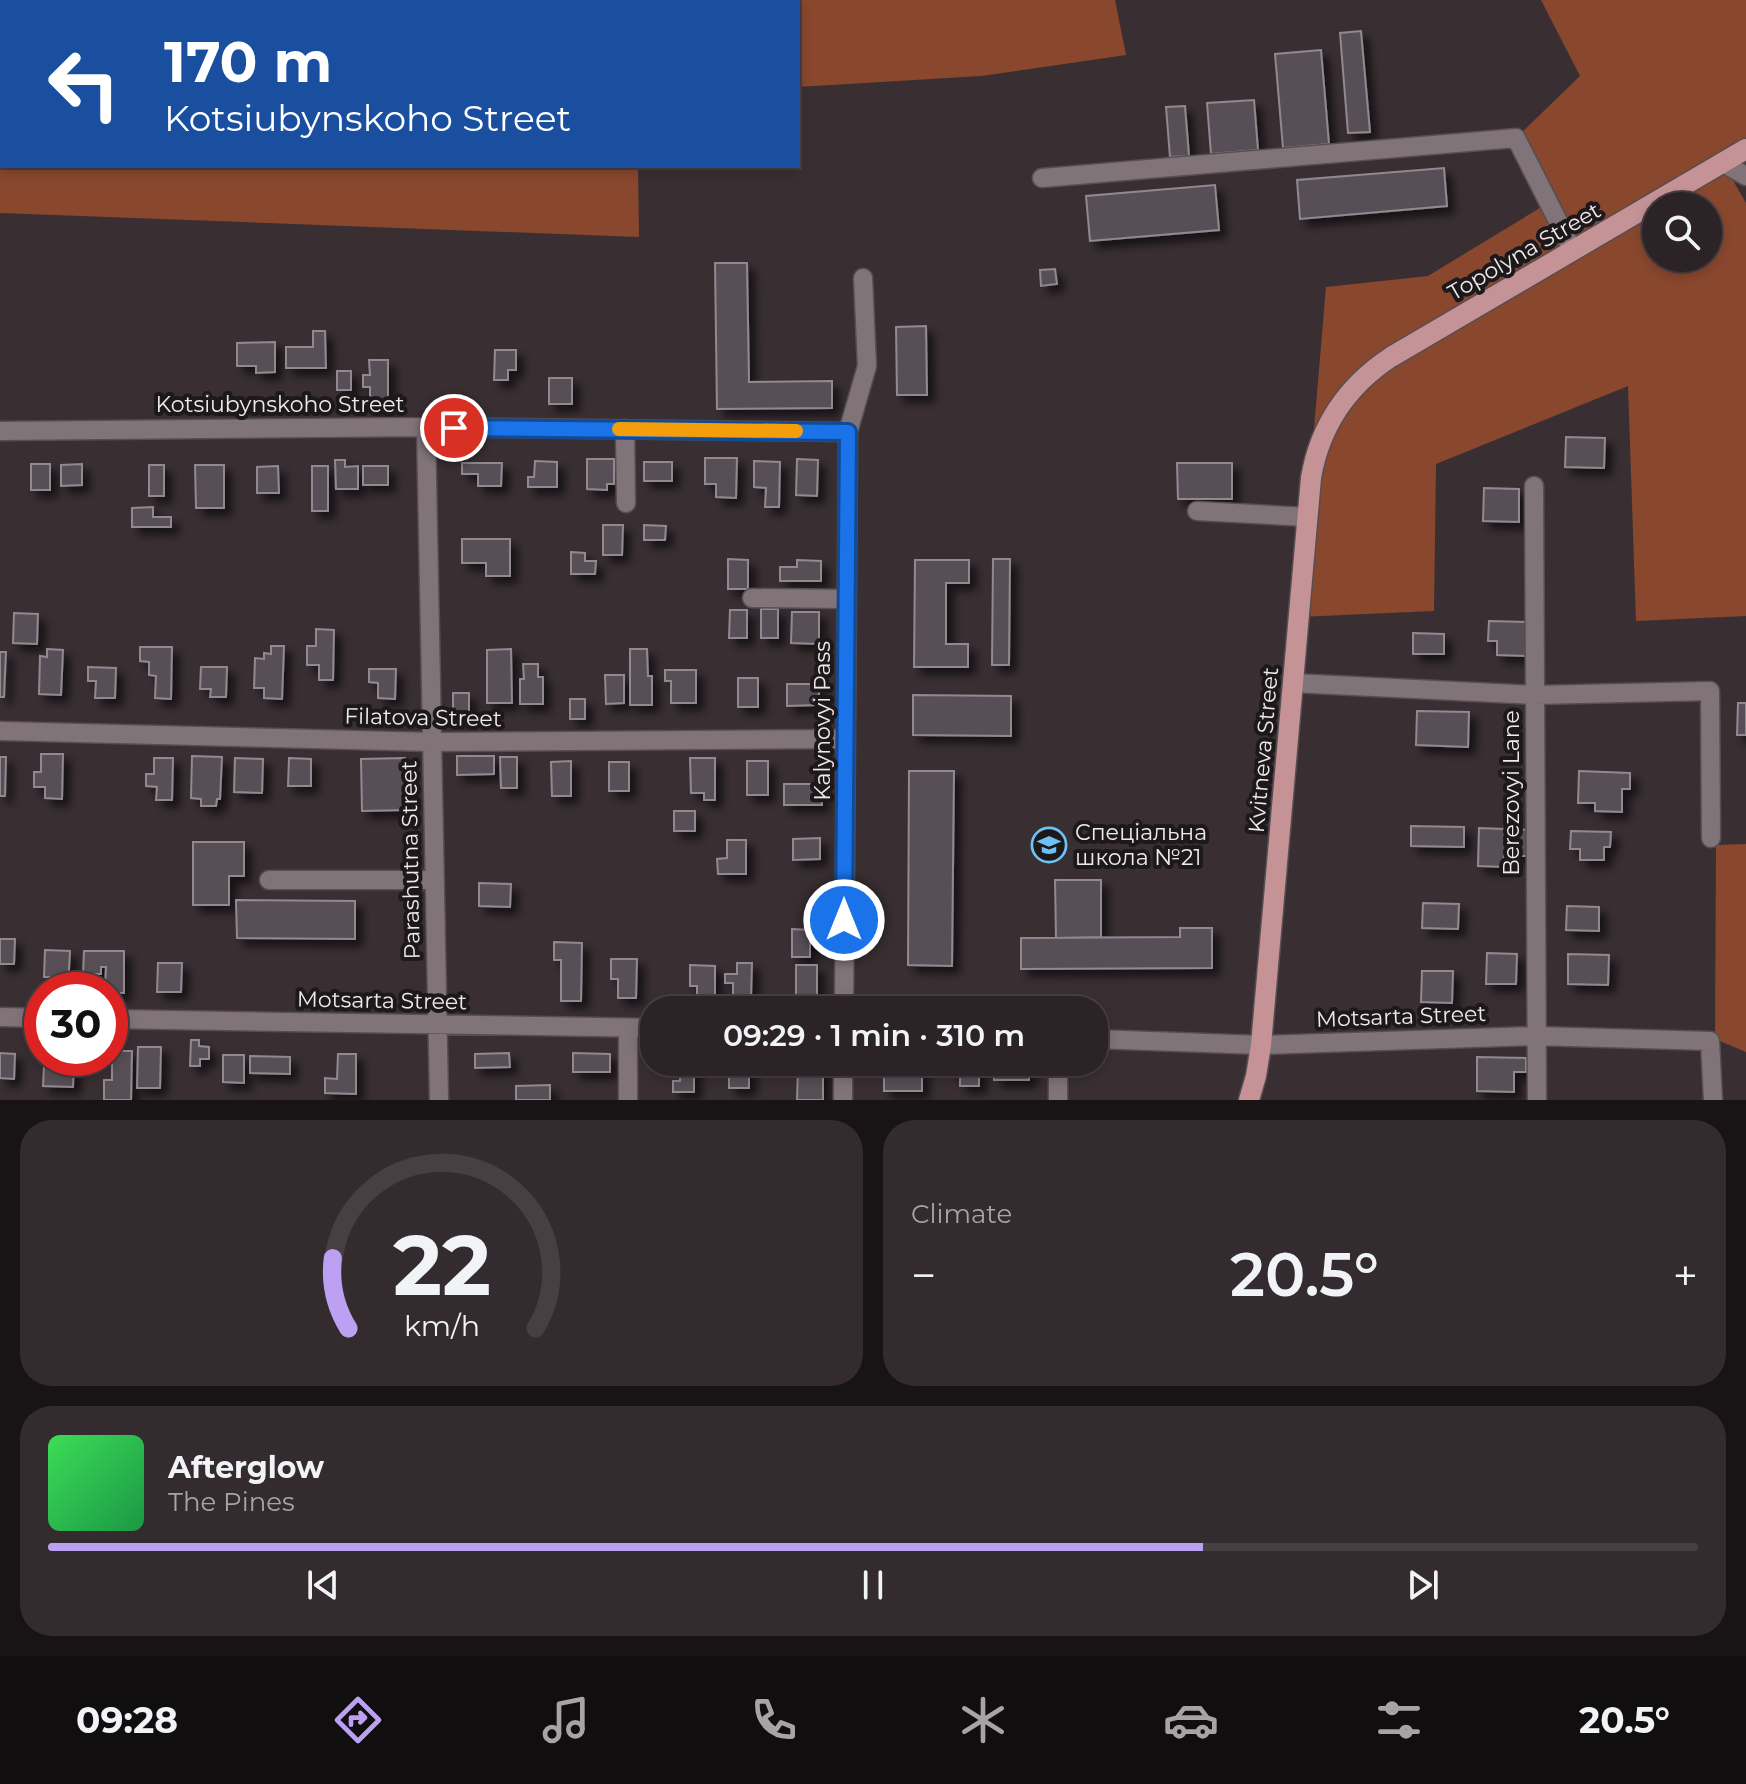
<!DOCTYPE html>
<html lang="en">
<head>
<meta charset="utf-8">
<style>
	body { margin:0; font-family:Montserrat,sans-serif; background:#332b2e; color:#f1f3f6; height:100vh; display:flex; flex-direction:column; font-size:30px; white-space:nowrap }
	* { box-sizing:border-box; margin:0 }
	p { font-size:26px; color:#a6a4a7 }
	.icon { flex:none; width:44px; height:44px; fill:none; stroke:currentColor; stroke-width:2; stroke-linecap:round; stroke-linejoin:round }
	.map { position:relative; height:1100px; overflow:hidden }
	.drawer { display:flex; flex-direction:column; gap:20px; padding:20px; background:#181315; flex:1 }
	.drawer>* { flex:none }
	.banner { position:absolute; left:0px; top:0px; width:800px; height:168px; box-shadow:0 4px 12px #0003,0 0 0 2px #474043; background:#1a4fa0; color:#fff; overflow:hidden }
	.buttons { position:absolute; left:1642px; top:192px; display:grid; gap:16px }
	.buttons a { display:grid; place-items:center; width:80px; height:80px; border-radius:50%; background:#2b2326; box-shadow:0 4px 12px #0003,0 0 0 2px #474043; font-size:40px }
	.speed { position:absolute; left:24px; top:972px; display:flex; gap:16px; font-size:40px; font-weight:700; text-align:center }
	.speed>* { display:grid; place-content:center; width:104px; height:104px; border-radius:50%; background:#2b2326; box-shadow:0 4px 12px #0003,0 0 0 2px #474043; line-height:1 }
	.speed .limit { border:12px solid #d22; background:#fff; color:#111 }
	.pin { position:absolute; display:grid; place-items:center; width:68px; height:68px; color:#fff; margin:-34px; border:4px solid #fff; border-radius:50%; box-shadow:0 2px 8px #0007 }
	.me { position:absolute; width:88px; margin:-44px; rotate:0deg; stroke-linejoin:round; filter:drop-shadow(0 0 6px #0008) }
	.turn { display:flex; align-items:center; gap:28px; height:168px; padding:0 32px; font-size:36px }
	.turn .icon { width:104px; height:104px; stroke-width:2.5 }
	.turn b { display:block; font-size:56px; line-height:68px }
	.big { font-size:60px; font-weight:600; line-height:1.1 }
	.drawer .tile { flex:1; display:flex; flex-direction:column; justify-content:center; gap:12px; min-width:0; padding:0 28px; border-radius:32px; background:#332b2e }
	.drawer .dial { align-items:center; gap:0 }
	.dial svg { height:208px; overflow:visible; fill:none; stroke:#474043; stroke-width:7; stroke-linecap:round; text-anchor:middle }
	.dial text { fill:#f1f3f6; stroke:none }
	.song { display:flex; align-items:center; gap:24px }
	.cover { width:96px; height:96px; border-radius:12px; background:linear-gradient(135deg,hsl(130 70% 55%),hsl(140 70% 35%)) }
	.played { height:8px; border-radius:4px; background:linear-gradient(90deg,#bca0f2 70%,#474043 70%) }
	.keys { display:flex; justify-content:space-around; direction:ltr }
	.heat { display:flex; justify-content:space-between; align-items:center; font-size:44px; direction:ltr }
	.drawer .tiles { flex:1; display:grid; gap:20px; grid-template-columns:1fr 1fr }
	.tile:last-child { grid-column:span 2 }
	.trip { position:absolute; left:640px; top:996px; width:468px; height:80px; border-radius:32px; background:#2b2326; box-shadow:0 4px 12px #0003,0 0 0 2px #474043; font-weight:600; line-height:80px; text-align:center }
	.menu { display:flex; height:128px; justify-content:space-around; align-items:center; background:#110e0f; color:#a6a4a7 }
	.menu .icon { width:56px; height:56px }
	.menu .current { color:#bca0f2 }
	.menu b { font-size:36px; color:#f1f3f6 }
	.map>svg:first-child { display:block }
</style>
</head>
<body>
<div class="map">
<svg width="1746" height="1100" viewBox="0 0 1746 1100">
	<defs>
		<filter id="shadow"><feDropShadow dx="7" dy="7" stdDeviation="4" flood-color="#0009"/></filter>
	</defs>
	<rect width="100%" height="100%" fill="#392f33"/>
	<!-- green -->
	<path fill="#89472e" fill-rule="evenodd" d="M 0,0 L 1115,0 L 1126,55 L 981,76 L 798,87 L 798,2 L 2,2 L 2,166 L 638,166 L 639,237 L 0,213 Z
		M 1541,0 L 1746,0 L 1746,149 L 1723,163 L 1746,203 L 1746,616 L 1636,621 L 1628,386 L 1436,464 L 1434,611 L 1298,617 L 1326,287 L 1428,276 L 1548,203 L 1516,138 L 1580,76 ZM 1656,206 L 1708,206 L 1708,258 L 1656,258 Z
		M 1746,844 L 1746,1052 L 1715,1039 L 1716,845 Z"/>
	<!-- building -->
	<path fill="#585057" stroke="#918890" stroke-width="2" filter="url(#shadow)" d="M 1361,31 L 1370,132 L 1348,133 L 1340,33 Z
		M 1321,50 L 1329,144 L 1283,148 L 1275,54 Z
		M 1254,100 L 1258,150 L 1211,154 L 1207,103 Z
		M 1185,106 L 1189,156 L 1170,157 L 1166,107 Z
		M 1444,168 L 1447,206 L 1300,219 L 1297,180 Z
		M 1215,185 L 1219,230 L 1090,241 L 1086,196 Z
		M 715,263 L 747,263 L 749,382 L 832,381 L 832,408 L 717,409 Z
		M 1055,269 L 1057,284 L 1041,286 L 1040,270 Z
		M 926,326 L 927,395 L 897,395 L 896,327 Z
		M 313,331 L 325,331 L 326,368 L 286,368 L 286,347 L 313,347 Z
		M 275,342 L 275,372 L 256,373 L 256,366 L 237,366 L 237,343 Z
		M 495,350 L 516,350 L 516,370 L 508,370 L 508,380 L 494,380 Z
		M 369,360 L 388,360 L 388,407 L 370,407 L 370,387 L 363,387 L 363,375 L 370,375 Z
		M 337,371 L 351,371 L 351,390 L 337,390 Z
		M 549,378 L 572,378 L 572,404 L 549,404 Z
		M 1566,437 L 1605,438 L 1604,468 L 1565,467 Z
		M 705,458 L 737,458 L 736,498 L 716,497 L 716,484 L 705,484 Z
		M 587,459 L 614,459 L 614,484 L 607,484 L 607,490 L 587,489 Z
		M 797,459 L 818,460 L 817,496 L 796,495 Z
		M 335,460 L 345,460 L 345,467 L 358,466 L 358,489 L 336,489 Z
		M 535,461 L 557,462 L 557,487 L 528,487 L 528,477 L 534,477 Z
		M 754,461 L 780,462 L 779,507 L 765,507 L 766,488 L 754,487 Z
		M 644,462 L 672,462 L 672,481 L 644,481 Z
		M 462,463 L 502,463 L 501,486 L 478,486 L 478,474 L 462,474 Z
		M 1177,463 L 1232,463 L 1232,499 L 1178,499 Z
		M 31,464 L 50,464 L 50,490 L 31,490 Z
		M 82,464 L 82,485 L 61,486 L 61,465 Z
		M 149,465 L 164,465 L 164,496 L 149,496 Z
		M 195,465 L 224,465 L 224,508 L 196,508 Z
		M 278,466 L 279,493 L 257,493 L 257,467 Z
		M 312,466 L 328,466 L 328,511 L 312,511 Z
		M 363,466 L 388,466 L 388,485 L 363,485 Z
		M 1484,488 L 1519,489 L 1519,522 L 1483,521 Z
		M 153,507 L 153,517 L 171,517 L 171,527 L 132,527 L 132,508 Z
		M 603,525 L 623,525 L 622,555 L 603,555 Z
		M 644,525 L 666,526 L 665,540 L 644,540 Z
		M 462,539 L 510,539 L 510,576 L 486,576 L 486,563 L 462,563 Z
		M 571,552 L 585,553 L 585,561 L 596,561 L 595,574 L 571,574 Z
		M 728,559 L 748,560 L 748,589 L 728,589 Z
		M 993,559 L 1010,559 L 1009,665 L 992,665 Z
		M 797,560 L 821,561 L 821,581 L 780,581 L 780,567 L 797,567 Z
		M 915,560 L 969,560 L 969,583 L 946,583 L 946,644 L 968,644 L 968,667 L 914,667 Z
		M 761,609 L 778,609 L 778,638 L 761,638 Z
		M 730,610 L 747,610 L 747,638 L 729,638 Z
		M 792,612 L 819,612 L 819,644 L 791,643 Z
		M 14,613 L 38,614 L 37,644 L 13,643 Z
		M 1489,621 L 1527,622 L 1526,656 L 1497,655 L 1497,641 L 1488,641 Z
		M 316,629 L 334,630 L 333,680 L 319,680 L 319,665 L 307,665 L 307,646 L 316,646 Z
		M 1413,633 L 1444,634 L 1444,654 L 1413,654 Z
		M 271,646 L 284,646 L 282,699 L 264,698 L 264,688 L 254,688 L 255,658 L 264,659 L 264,653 L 271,654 Z
		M 140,647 L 172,647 L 171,699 L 155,698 L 156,676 L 149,675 L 149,662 L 140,661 Z
		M 47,649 L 63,650 L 61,695 L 39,694 L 40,656 L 47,657 Z
		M 511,649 L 512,703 L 487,703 L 487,650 Z
		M 630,649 L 647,649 L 648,676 L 652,676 L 652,705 L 630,705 Z
		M 0,652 L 6,652 L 4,697 L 0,697 Z
		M 523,664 L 538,664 L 538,677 L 543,677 L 543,704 L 520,704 L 520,679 L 524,679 Z
		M 88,667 L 116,668 L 115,698 L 95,698 L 96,681 L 88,681 Z
		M 201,667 L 227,667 L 226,697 L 210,697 L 211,689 L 200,689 Z
		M 369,669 L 396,669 L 395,699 L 378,698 L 378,683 L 369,682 Z
		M 665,670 L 696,670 L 696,703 L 671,703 L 671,681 L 665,681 Z
		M 605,675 L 624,675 L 624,703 L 606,704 Z
		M 738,678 L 758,678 L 758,707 L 738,707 Z
		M 787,684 L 819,684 L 819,705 L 787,706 Z
		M 453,693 L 469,693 L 469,717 L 453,717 Z
		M 913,695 L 1011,696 L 1011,736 L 913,735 Z
		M 570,699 L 585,699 L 585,719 L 570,719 Z
		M 1738,703 L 1746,703 L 1746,735 L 1737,735 Z
		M 1417,711 L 1469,712 L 1468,747 L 1416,745 Z
		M 41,754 L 63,754 L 62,799 L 45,798 L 45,787 L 34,787 L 34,772 L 41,772 Z
		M 192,756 L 222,757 L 220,799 L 217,799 L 216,806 L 201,806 L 201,799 L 191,798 Z
		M 457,756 L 494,756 L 494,774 L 457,775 Z
		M 0,757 L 6,757 L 5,796 L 0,796 Z
		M 500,757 L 517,757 L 517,788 L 501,788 Z
		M 154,758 L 173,758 L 172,800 L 156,800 L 157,787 L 146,786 L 146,774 L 154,774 Z
		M 235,758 L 263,759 L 262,793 L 234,792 Z
		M 289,758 L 311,759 L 311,786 L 288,786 Z
		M 405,758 L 406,810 L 362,811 L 361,759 Z
		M 690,758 L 715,758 L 715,800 L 704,800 L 704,793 L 691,793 Z
		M 571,761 L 571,796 L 552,796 L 551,762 Z
		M 747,761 L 768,761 L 768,795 L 747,795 Z
		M 609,762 L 629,762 L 629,791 L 609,791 Z
		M 909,771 L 954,771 L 952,966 L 908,965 Z
		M 1579,771 L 1630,773 L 1630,789 L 1622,789 L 1622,812 L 1595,811 L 1595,803 L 1578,803 Z
		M 784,784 L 821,784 L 822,805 L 784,805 Z
		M 674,811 L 695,811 L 695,831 L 674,831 Z
		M 1411,826 L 1464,827 L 1464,847 L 1411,846 Z
		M 1479,828 L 1531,830 L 1530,856 L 1504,856 L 1504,867 L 1478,866 Z
		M 1571,831 L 1611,832 L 1610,847 L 1604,847 L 1604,860 L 1580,860 L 1580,849 L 1570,849 Z
		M 820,838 L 820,859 L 793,860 L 793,839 Z
		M 727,840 L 746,840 L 746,874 L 718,874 L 717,859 L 727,858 Z
		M 193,842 L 244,842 L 244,876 L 229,876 L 229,905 L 193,905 Z
		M 1055,880 L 1101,880 L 1101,937 L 1056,938 Z
		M 479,883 L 511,884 L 510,907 L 479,906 Z
		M 236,900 L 355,901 L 355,939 L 237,938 Z
		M 1423,903 L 1459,904 L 1458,929 L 1422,928 Z
		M 1567,906 L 1599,907 L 1599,931 L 1566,930 Z
		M 1180,928 L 1212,928 L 1212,968 L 1021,969 L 1021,938 L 1180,937 Z
		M 792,929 L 810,930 L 810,957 L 792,957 Z
		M 0,939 L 15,939 L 14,964 L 0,964 Z
		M 554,942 L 582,943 L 581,1001 L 561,1001 L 561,960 L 554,960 Z
		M 45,950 L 70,951 L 68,988 L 49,988 L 50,977 L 44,977 Z
		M 84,951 L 124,951 L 124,993 L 110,993 L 110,990 L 105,990 L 106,967 L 101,967 L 101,974 L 83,974 Z
		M 1487,953 L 1517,954 L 1516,984 L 1486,984 Z
		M 1568,954 L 1609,955 L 1608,985 L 1568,984 Z
		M 611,959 L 637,959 L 636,998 L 618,998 L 618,979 L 611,979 Z
		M 158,963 L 182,963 L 181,992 L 157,992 Z
		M 737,963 L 752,963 L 751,997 L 733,997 L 733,983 L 725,983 L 725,974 L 737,974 Z
		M 690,965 L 715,966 L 715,1000 L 697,1000 L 697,986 L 690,986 Z
		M 796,965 L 817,965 L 817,1001 L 796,1000 Z
		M 1422,971 L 1453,971 L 1452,1003 L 1421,1002 Z
		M 191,1040 L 199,1040 L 199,1046 L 209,1047 L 209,1059 L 200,1059 L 200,1066 L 190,1066 Z
		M 138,1047 L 161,1047 L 160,1088 L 137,1088 Z
		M 112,1051 L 132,1051 L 131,1100 L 104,1100 L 104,1080 L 112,1080 Z
		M 0,1053 L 15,1054 L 14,1079 L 0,1078 Z
		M 509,1053 L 510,1067 L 475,1068 L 475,1054 Z
		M 573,1053 L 610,1054 L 610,1072 L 573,1072 Z
		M 338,1054 L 356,1054 L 356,1094 L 325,1093 L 325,1078 L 337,1079 Z
		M 223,1055 L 244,1055 L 244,1083 L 223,1082 Z
		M 250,1056 L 290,1057 L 290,1074 L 250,1073 Z
		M 1477,1057 L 1526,1058 L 1526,1072 L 1514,1072 L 1514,1092 L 1477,1091 Z
		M 51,1058 L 74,1058 L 73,1087 L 43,1086 L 44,1066 L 51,1066 Z
		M 680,1062 L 694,1062 L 694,1092 L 673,1092 L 673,1081 L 680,1081 Z
		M 729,1062 L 749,1062 L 749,1088 L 729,1088 Z
		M 884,1062 L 922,1062 L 922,1091 L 884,1091 Z
		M 952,1062 L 979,1062 L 979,1086 L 960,1086 L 960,1074 L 952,1074 Z
		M 994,1063 L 1029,1063 L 1029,1080 L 994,1080 Z
		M 798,1066 L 823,1066 L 823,1100 L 797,1100 Z
		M 550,1085 L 550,1100 L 516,1100 L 516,1086 Z"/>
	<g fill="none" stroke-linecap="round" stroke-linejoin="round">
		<!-- minor casing -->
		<g stroke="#564e51" stroke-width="21">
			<path id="minor" d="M 1723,163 L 1746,176
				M 1042,178 L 1516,138 L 1573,251
				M 426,427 L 439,1100
				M 625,429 L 626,503
				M 0,431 L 426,427 L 848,432
				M 1534,486 L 1537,1100
				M 1197,511 L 1307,517
				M 752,598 L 846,599
				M 1293,683 L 1535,695 L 1710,691 L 1711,838
				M 0,731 L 432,742 L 845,739
				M 269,880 L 435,880
				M 844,1010 L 848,432 L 867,366 L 863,278
				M 0,1017 L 42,1018
				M 110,1019 L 654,1028
				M 1094,1039 L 1261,1045 L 1537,1036 L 1710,1041 L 1713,1100
				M 1058,1062 L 1058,1100
				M 628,1100 L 628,1028
				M 843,1100 L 843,1062"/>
		</g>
		<!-- major casing -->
		<g stroke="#564e51" stroke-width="23">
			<path id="major" d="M 1249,1100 L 1256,1076 L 1261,1045 L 1311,478 C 1320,425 1347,386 1391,357 L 1746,149"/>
		</g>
		<!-- minor -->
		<use href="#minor" stroke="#807479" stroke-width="18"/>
		<!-- major -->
		<use href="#major" stroke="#c59295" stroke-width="20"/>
	</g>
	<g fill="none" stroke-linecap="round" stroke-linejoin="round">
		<!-- route casing -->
		<g stroke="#114b97" stroke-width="20">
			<path id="route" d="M 454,428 L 848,432 L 844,920"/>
		</g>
		<!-- route -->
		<use href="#route" stroke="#1a73e8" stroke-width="14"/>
		<!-- slow -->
		<path stroke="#f59e0b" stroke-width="14" d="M 619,429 L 796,431"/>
	</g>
	<!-- icons -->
	<defs>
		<g id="school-ring" transform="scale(1.8)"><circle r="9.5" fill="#1d191a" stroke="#6dc2f3" stroke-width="1.5"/><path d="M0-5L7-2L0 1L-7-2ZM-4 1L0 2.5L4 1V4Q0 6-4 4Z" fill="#6dc2f3"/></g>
	</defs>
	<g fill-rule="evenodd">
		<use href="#school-ring" x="1049" y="845"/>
	</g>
	<g text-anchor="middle" stroke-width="8" stroke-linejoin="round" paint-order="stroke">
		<!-- street labels -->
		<g font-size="22" fill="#f0e9eb" stroke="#1d191a">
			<text transform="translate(1524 251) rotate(-30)" y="8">Topolyna Street</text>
			<text x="280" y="412">Kotsiubynskoho Street</text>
			<text transform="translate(423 717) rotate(1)" y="8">Filatova Street</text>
			<text transform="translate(822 721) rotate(-90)" y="8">Kalynovyi Pass</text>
			<text transform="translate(1263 750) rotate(-85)" y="8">Kvitneva Street</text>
			<text transform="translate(1511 793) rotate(-90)" y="8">Berezovyi Lane</text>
			<text transform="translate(410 860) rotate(-91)" y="8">Parashutna Street</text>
			<text transform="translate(382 1000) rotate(1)" y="8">Motsarta Street</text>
			<text transform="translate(1401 1016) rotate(-2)" y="8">Motsarta Street</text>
		</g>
		<!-- poi labels -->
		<g font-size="22" fill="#f0e9eb" stroke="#1d191a" text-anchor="start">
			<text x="1075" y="840">Спеціальна<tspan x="1075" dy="25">школа №21</tspan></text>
		</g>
	</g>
</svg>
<div class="buttons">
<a><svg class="icon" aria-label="search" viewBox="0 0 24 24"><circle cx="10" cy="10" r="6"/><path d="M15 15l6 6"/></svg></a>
</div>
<div class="speed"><div class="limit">30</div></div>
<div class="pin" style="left:454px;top:428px;background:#d93025"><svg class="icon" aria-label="arrive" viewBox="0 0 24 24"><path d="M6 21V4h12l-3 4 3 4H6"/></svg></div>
<svg class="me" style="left:844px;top:920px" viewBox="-20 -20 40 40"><circle r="17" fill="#1a73e8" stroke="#fff" stroke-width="3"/><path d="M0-11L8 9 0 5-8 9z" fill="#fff"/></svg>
<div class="trip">09:29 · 1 min · 310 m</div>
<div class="banner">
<div class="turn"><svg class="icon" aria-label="left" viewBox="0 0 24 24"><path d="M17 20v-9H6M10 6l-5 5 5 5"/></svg><div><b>170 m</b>Kotsiubynskoho Street</div></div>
</div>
</div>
<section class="drawer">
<div class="tiles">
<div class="tile dial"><svg viewBox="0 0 100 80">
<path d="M14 69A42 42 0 1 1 86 69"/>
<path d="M14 69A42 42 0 0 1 8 42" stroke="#bca0f2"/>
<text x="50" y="56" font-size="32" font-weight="700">22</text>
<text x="50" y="72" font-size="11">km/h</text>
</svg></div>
<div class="tile"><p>Climate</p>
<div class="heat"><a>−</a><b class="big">20.5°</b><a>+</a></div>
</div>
<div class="tile">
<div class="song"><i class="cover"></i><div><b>Afterglow</b><p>The Pines</p></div></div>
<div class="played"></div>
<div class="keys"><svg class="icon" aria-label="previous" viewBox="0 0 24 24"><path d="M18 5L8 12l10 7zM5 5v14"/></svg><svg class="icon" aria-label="pause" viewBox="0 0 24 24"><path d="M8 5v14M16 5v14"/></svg><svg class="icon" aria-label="next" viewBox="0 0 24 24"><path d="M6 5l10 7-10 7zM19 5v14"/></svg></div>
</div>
</div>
</section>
<nav class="menu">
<b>09:28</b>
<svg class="icon current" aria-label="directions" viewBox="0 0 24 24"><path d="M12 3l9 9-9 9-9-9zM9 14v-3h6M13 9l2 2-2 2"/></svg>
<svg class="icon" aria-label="music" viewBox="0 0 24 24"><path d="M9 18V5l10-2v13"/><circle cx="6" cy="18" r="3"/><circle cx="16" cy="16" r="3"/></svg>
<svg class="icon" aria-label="phone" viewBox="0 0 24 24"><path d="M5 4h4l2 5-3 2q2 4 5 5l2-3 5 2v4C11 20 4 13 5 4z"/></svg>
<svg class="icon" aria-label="climate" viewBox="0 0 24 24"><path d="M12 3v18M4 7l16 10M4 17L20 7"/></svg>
<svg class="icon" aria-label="car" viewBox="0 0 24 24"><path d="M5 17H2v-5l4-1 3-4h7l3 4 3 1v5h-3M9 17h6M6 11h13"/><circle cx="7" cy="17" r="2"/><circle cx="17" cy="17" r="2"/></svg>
<svg class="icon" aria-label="filters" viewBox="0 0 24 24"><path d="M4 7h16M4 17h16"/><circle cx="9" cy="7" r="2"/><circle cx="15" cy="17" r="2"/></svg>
<b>20.5°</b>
</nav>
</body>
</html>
